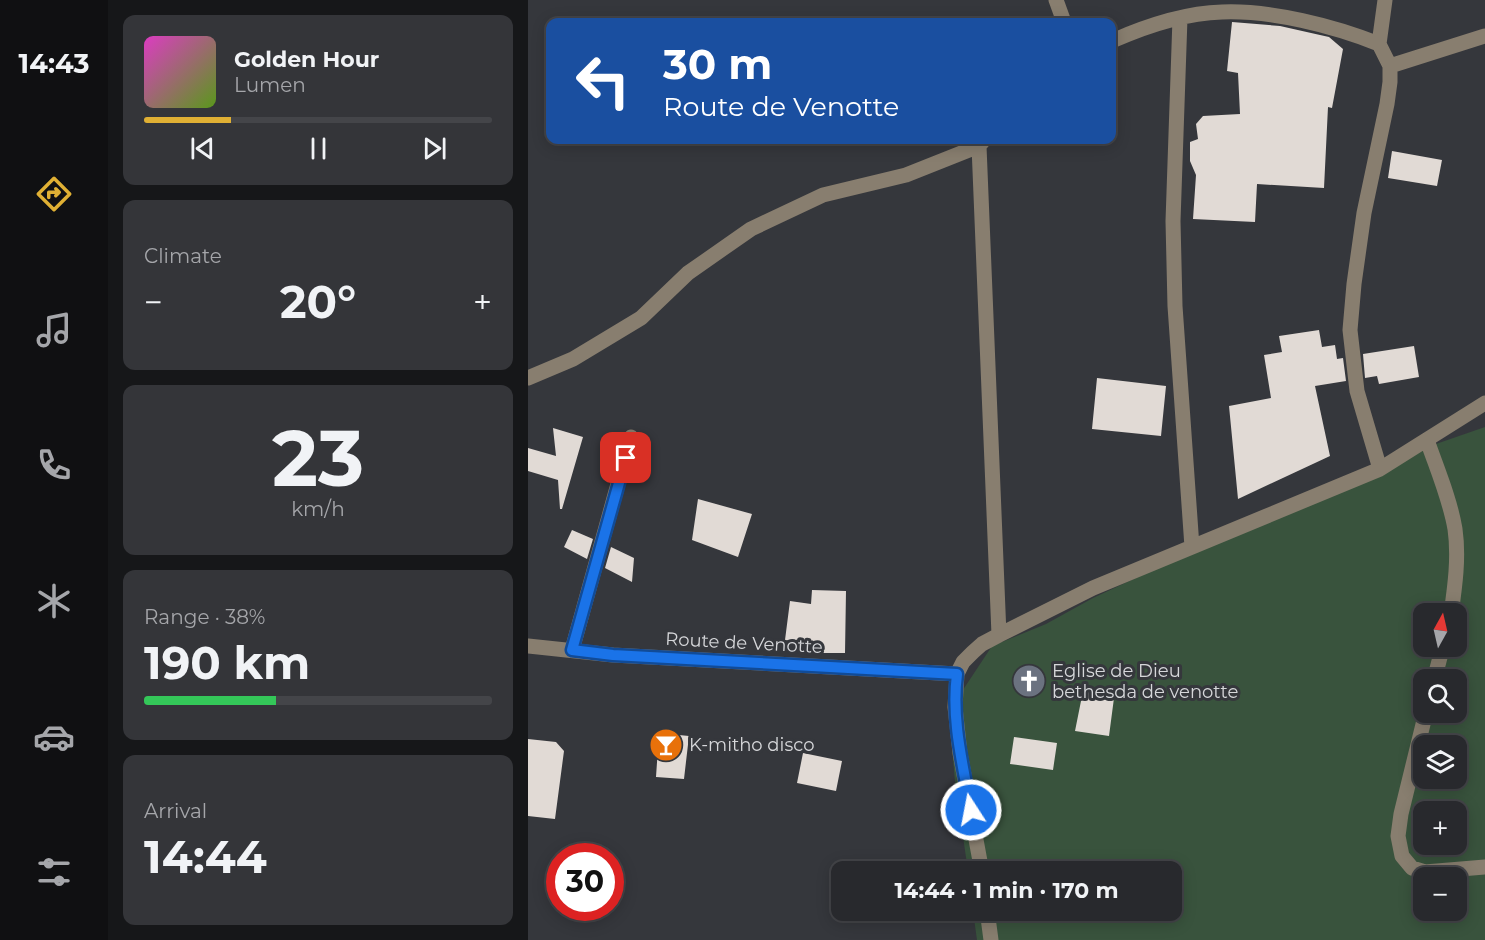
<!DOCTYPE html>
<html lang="en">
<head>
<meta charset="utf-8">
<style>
	body { margin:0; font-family:Montserrat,sans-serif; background:#343539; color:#f1f3f6; height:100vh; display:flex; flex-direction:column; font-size:22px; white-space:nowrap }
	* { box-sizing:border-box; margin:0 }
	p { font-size:20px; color:#a5a6aa }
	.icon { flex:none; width:33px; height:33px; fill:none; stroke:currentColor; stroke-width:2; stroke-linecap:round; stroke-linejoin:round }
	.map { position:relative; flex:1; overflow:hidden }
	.drawer { display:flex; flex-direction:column; gap:15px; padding:15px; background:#161719; width:420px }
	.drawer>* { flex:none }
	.guide { position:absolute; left:18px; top:18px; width:570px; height:126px; border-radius:12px; box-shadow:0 3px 15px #0003,0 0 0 2px #444549; background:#1a4fa0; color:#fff; overflow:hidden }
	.needle { width:39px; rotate:8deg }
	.tools { position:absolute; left:885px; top:603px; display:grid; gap:12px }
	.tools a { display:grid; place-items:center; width:54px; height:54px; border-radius:12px; background:#28292d; box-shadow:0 3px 15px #0003,0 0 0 2px #444549; font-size:30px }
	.speed { position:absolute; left:18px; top:843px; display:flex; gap:12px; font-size:30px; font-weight:700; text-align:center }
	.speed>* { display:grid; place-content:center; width:78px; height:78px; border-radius:50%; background:#28292d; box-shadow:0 3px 15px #0003,0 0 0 2px #444549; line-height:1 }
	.speed .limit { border:9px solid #d22; background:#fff; color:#111 }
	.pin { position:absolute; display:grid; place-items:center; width:51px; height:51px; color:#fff; margin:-26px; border-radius:12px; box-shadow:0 3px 9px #0006 }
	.me { position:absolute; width:66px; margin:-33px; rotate:349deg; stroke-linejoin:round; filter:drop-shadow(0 0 4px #0008) }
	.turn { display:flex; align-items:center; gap:21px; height:126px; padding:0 18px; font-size:27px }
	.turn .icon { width:78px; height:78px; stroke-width:2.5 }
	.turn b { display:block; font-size:42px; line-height:51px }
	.big { font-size:45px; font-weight:700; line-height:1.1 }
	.drawer .card { flex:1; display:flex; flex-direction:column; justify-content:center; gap:9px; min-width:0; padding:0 21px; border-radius:12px; background:#343539 }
	.drawer .dial { align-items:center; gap:0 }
	.dial b { font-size:78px; line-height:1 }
	.song { display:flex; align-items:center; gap:18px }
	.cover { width:72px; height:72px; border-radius:9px; background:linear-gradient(135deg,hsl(310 70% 55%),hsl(90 70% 35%)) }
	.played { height:6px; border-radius:3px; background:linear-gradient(90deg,#e0b034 25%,#444549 25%) }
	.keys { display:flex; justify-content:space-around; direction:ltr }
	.heat { display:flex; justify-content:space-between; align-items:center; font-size:33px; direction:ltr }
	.charge { height:9px; border-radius:4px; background:linear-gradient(90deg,#34c759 38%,#444549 0) }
	.trip { position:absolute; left:303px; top:861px; width:351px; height:60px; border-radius:12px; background:#28292d; box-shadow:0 3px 15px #0003,0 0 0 2px #444549; font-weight:700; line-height:60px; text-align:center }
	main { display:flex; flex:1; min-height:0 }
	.dock { display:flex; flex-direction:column; width:108px; justify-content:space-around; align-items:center; background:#101012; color:#a5a6aa }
	.dock .icon { width:42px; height:42px }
	.dock .on { color:#e0b034 }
	.dock b { font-size:27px; color:#f1f3f6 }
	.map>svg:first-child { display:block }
</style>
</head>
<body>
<main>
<nav class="dock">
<b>14:43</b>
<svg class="icon on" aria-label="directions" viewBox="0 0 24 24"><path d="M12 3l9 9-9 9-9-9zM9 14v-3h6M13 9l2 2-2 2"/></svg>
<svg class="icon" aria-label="music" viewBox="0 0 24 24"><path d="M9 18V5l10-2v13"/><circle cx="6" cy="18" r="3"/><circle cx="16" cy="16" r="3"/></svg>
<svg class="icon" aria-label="phone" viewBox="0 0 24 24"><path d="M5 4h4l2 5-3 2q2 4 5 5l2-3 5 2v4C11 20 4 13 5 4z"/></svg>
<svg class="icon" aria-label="climate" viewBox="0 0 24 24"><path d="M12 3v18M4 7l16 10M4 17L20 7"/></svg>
<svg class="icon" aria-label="car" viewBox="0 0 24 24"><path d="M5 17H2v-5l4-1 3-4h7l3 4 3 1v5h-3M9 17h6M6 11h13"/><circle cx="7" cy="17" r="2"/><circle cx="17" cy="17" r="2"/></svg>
<svg class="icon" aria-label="filters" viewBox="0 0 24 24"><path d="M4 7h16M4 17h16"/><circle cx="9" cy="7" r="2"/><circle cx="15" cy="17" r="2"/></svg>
</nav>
<section class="drawer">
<div class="card">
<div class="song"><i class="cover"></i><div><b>Golden Hour</b><p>Lumen</p></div></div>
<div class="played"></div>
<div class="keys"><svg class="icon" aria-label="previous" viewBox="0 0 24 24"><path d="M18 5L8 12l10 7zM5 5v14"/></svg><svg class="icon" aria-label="pause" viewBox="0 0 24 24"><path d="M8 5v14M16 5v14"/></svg><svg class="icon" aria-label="next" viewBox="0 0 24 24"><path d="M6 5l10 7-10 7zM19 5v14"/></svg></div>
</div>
<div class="card"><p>Climate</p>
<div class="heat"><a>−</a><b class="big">20°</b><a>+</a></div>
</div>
<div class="card dial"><b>23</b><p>km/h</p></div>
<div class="card"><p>Range · 38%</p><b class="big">190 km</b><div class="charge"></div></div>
<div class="card"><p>Arrival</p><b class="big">14:44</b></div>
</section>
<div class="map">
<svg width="957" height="940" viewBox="0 0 957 940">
	<rect width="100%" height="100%" fill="#35373c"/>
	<!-- green -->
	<path fill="#39533d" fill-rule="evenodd" d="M 957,427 L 957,940 L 449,940 L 445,911 L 644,910 L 644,872 L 440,871 L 427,782 L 421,711 L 464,646 L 518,624 L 565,598 L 856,462 ZM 896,614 L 928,614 L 928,646 L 896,646 ZM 896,680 L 928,680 L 928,712 L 896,712 ZM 896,746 L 928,746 L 928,778 L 896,778 ZM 896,812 L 928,812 L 928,844 L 896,844 ZM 896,878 L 928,878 L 928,910 L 896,910 Z"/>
	<!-- building -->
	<path fill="#e1dad5" d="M 704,22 L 752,26 L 792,35 L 801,37 L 815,49 L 804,108 L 800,107 L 796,188 L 729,184 L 727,222 L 665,219 L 668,175 L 662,161 L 662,142 L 670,139 L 668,124 L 675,116 L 712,114 L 710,73 L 699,71 Z
		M 864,151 L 914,160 L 909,186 L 860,178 Z
		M 791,330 L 794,347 L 807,345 L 809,359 L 815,358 L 818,381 L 787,386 L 802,456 L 710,499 L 701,406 L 743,398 L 736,355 L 754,352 L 751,336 Z
		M 886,346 L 891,377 L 851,384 L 849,376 L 837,378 L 835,354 Z
		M 569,378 L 638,386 L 633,436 L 564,429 Z
		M 25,428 L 55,437 L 34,509 L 32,509 L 30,480 L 0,471 L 0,448 L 28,456 Z
		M 170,499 L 224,514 L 210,557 L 164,540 Z
		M 44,530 L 65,539 L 59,559 L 36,547 Z
		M 83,547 L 106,558 L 104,582 L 77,568 Z
		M 284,590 L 318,591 L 317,653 L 283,653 L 283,643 L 257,640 L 262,601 L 283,604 Z
		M 555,691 L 586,698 L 581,736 L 547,731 Z
		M 131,733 L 161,736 L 156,779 L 128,777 Z
		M 486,737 L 529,743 L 525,770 L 482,764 Z
		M 0,739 L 28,742 L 36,751 L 27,819 L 0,816 Z
		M 275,753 L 314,761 L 308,791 L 269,783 Z"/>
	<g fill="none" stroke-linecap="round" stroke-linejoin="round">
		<!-- minor -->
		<path stroke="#887e6f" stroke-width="15" d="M 528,0 L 536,22
			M 652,18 L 645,221 L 647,306 L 664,547
			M 584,41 C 618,26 657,13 694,12 C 743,10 806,26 851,44
			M 862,66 L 957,36
			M 451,146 L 471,635
			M 0,378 L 45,359 L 113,318 L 160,273 L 223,229 L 295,195 L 378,175 L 451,146 L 456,140
			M 899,440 C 909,469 922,499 927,529 C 931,557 927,586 923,614
			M 852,469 L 829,391 L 822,330 L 826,284 L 836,213 L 859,104 L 862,82 L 862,66 L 851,44 L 857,0
			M 0,646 L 85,655 L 429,674
			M 44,650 L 103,437
			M 906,680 L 915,646
			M 898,712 L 873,814 L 870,836 L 874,856 L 884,868 L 897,872 L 957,867
			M 454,872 L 432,753 L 427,707 L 429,674 L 435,662 L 445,652 L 454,644 L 471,635 L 565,588 L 852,469 L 957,403
			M 459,910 L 463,940"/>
	</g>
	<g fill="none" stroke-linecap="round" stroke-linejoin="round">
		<!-- route casing -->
		<g stroke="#114b97" stroke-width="15">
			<path id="route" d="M 98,458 L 44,650 L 85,655 L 429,674 C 423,720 435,765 443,810"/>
		</g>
		<!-- route -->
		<use href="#route" stroke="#1a73e8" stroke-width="10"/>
	</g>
	<!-- icons -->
	<defs>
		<g id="church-disc" transform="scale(1.725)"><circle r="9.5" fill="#6b7280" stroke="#35373c"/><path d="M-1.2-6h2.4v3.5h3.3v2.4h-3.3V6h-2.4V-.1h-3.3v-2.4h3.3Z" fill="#fff"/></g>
		<g id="bar-disc" transform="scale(1.725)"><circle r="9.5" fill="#e8710a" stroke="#35373c"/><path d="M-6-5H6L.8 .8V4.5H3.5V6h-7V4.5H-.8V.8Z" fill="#fff"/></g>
	</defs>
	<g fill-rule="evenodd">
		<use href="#church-disc" x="501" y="681"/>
		<use href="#bar-disc" x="138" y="745"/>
	</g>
	<g text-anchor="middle" stroke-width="6" stroke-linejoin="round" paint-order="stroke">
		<!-- street labels -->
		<g font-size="18" fill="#d6d7da" stroke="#35373c">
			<text transform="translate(216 643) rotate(3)" y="6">Route de Venotte</text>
		</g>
		<!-- poi labels -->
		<g font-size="18" fill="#d6d7da" stroke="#35373c" text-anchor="start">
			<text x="524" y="677">Eglise de Dieu<tspan x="524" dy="21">bethesda de venotte</tspan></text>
			<text x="161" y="751">K-mitho disco</text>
		</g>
	</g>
</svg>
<div class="tools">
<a><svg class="needle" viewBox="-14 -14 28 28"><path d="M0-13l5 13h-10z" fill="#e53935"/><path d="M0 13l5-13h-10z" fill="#a5a6aa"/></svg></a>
<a><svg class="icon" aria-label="search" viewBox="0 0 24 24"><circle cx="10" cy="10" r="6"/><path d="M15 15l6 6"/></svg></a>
<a><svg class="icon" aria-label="layers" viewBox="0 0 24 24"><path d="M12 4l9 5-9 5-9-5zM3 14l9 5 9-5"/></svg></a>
<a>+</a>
<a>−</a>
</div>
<div class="speed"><div class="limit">30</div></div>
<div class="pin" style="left:98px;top:458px;background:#d93025"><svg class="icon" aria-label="arrive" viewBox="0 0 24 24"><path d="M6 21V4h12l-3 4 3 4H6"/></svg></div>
<svg class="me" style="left:443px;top:810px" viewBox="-20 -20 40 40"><circle r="17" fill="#1a73e8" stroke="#fff" stroke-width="3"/><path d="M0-11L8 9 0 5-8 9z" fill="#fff"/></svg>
<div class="trip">14:44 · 1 min · 170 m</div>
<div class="guide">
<div class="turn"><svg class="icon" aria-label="left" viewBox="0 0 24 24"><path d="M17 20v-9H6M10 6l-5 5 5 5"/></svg><div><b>30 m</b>Route de Venotte</div></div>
</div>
</div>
</main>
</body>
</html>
